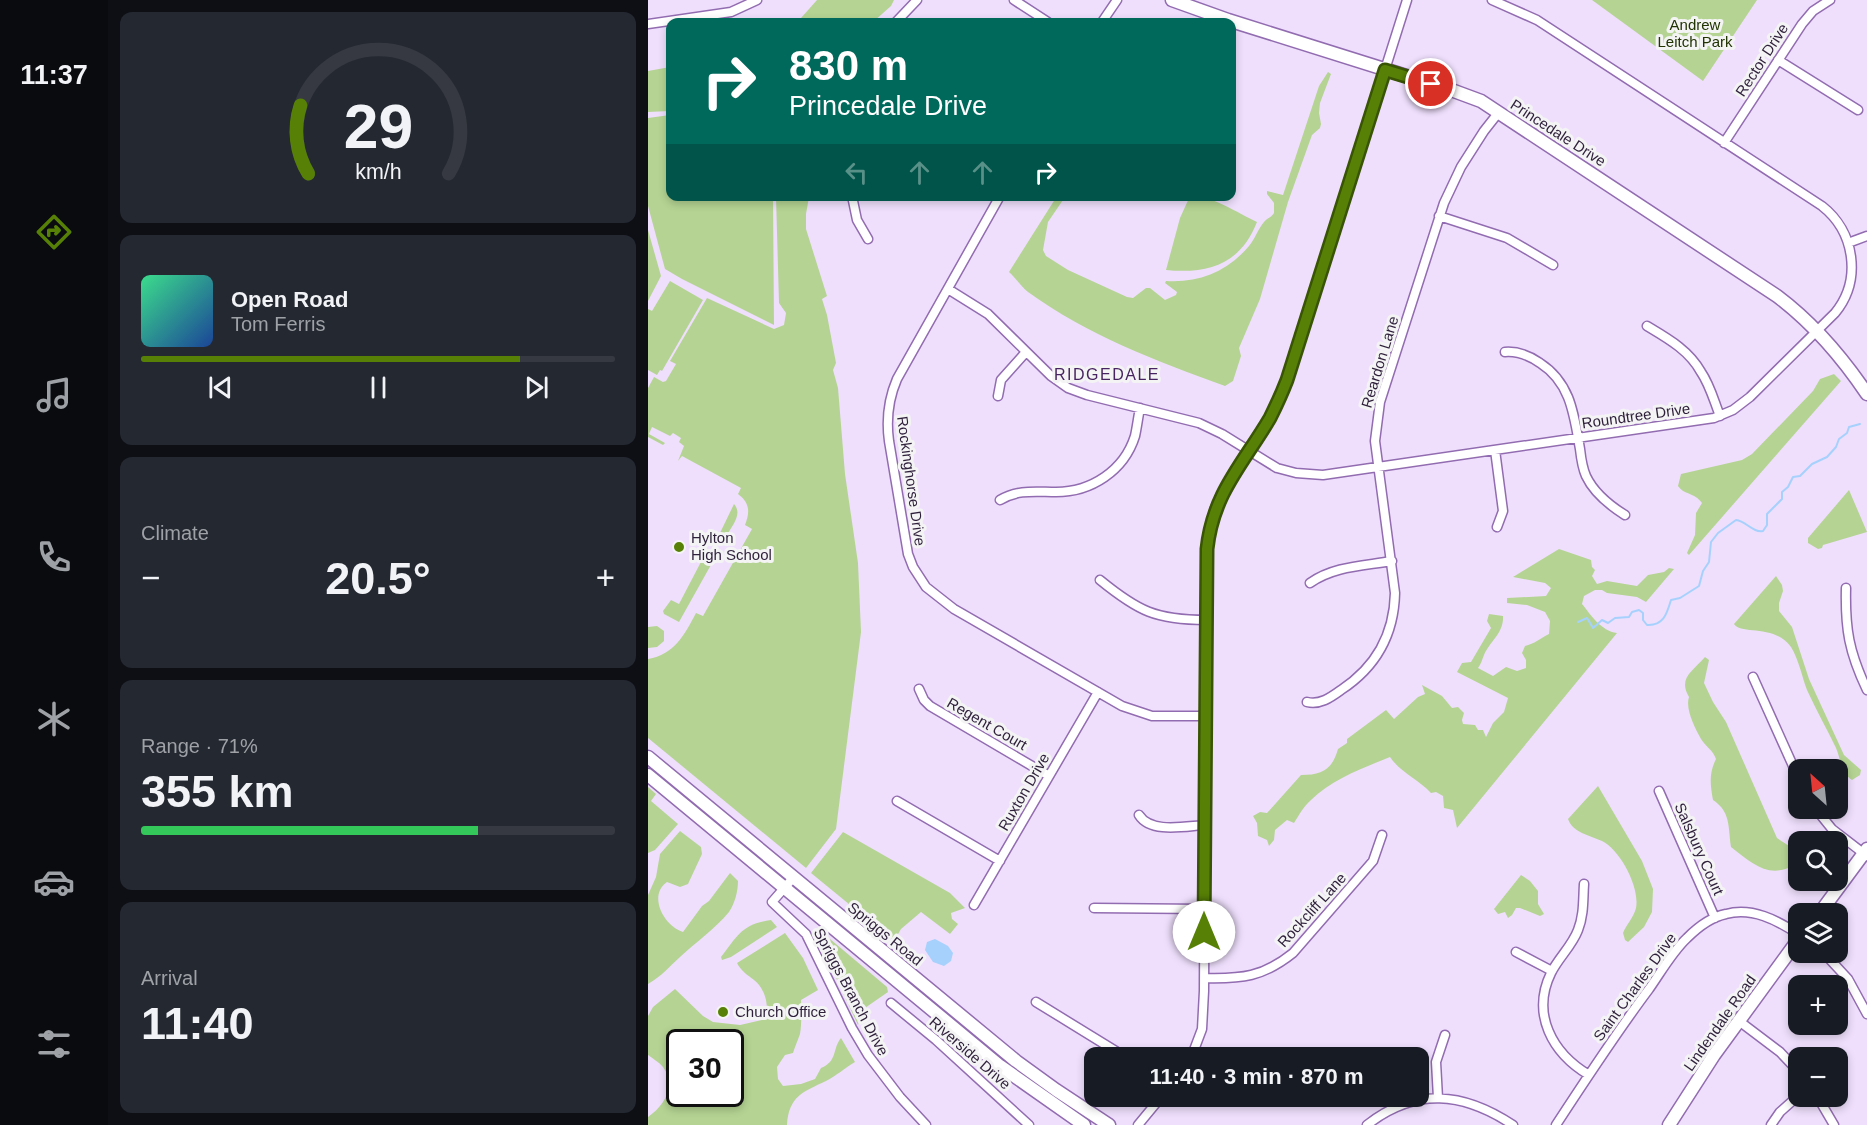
<!DOCTYPE html>
<html lang="en">
<head>
<meta charset="utf-8">
<style>
	body { margin:0; font-family:Helvetica,sans-serif; background:#242831; color:#f1f3f6; height:100vh; display:flex; flex-direction:column; font-size:22px; white-space:nowrap }
	* { box-sizing:border-box; margin:0 }
	p { font-size:20px; color:#9ea1a6 }
	.icon { flex:none; width:33px; height:33px; fill:none; stroke:currentColor; stroke-width:2; stroke-linecap:round; stroke-linejoin:round }
	.map { position:relative; flex:1; overflow:hidden }
	.panel { display:flex; flex-direction:column; gap:12px; padding:12px; background:#0d0f14; width:540px }
	.panel>* { flex:none }
	.hud { position:absolute; left:18px; top:18px; width:570px; height:183px; border-radius:12px; box-shadow:0 3px 9px #0003; background:#00695c; color:#fff; overflow:hidden }
	.needle { width:39px; rotate:333deg }
	.fabs { position:absolute; left:1140px; top:759px; display:grid; gap:12px }
	.fabs a { display:grid; place-items:center; width:60px; height:60px; border-radius:12px; background:#171b24; box-shadow:0 3px 9px #0003; font-size:30px }
	.speed { position:absolute; left:18px; top:1029px; display:flex; gap:12px; font-size:30px; font-weight:700; text-align:center }
	.speed>* { display:grid; place-content:center; width:78px; height:78px; border-radius:50%; background:#171b24; box-shadow:0 3px 9px #0003; line-height:1 }
	.speed .limit { border:3px solid #111; border-radius:9px; background:#fff; color:#111 }
	.pin { position:absolute; display:grid; place-items:center; width:51px; height:51px; color:#fff; margin:-26px; border:3px solid #fff; border-radius:50%; box-shadow:0 2px 6px #0007 }
	.me { position:absolute; width:66px; margin:-33px; rotate:0deg; stroke-linejoin:round; filter:drop-shadow(0 0 4px #0008) }
	.turn { display:flex; align-items:center; gap:21px; height:126px; padding:0 24px; font-size:27px }
	.turn .icon { width:78px; height:78px; stroke-width:2.5 }
	.turn b { display:block; font-size:42px; line-height:51px }
	.lanes { display:flex; align-items:center; height:57px; padding:0 24px; background:#0003; justify-content:center; gap:30px; direction:ltr }
	.lanes .off { opacity:.35 }
	.big { font-size:45px; font-weight:600; line-height:1.1 }
	.panel .tile { flex:1; display:flex; flex-direction:column; justify-content:center; gap:9px; min-width:0; padding:0 21px; border-radius:12px; background:#242831 }
	.panel .dial { align-items:center; gap:0 }
	.dial svg { height:156px; overflow:visible; fill:none; stroke:#363941; stroke-width:7; stroke-linecap:round; text-anchor:middle }
	.dial text { fill:#f1f3f6; stroke:none }
	.song { display:flex; align-items:center; gap:18px }
	.cover { width:72px; height:72px; border-radius:9px; background:linear-gradient(135deg,hsl(150 70% 55%),hsl(220 70% 35%)) }
	.played { height:6px; border-radius:3px; background:linear-gradient(90deg,#578106 80%,#363941 80%) }
	.keys { display:flex; justify-content:space-around; direction:ltr }
	.heat { display:flex; justify-content:space-between; align-items:center; font-size:33px; direction:ltr }
	.charge { height:9px; border-radius:4px; background:linear-gradient(90deg,#34c759 71%,#363941 0) }
	.trip { position:absolute; left:436px; top:1047px; width:345px; height:60px; border-radius:12px; background:#171b24; box-shadow:0 3px 9px #0003; font-weight:600; line-height:60px; text-align:center }
	main { display:flex; flex:1; min-height:0 }
	.dock { display:flex; flex-direction:column; width:108px; justify-content:space-around; align-items:center; background:#090b0e; color:#9ea1a6 }
	.dock .icon { width:42px; height:42px }
	.dock .on { color:#578106 }
	.dock b { font-size:27px; color:#f1f3f6 }
	.map>svg:first-child { display:block }
</style>
</head>
<body>
<main>
<nav class="dock">
<b>11:37</b>
<svg class="icon on" aria-label="directions" viewBox="0 0 24 24"><path d="M12 3l9 9-9 9-9-9zM9 14v-3h6M13 9l2 2-2 2"/></svg>
<svg class="icon" aria-label="music" viewBox="0 0 24 24"><path d="M9 18V5l10-2v13"/><circle cx="6" cy="18" r="3"/><circle cx="16" cy="16" r="3"/></svg>
<svg class="icon" aria-label="phone" viewBox="0 0 24 24"><path d="M5 4h4l2 5-3 2q2 4 5 5l2-3 5 2v4C11 20 4 13 5 4z"/></svg>
<svg class="icon" aria-label="climate" viewBox="0 0 24 24"><path d="M12 3v18M4 7l16 10M4 17L20 7"/></svg>
<svg class="icon" aria-label="car" viewBox="0 0 24 24"><path d="M5 17H2v-5l4-1 3-4h7l3 4 3 1v5h-3M9 17h6M6 11h13"/><circle cx="7" cy="17" r="2"/><circle cx="17" cy="17" r="2"/></svg>
<svg class="icon" aria-label="filters" viewBox="0 0 24 24"><path d="M4 7h16M4 17h16"/><circle cx="9" cy="7" r="2"/><circle cx="15" cy="17" r="2"/></svg>
</nav>
<section class="panel">
<div class="tile dial"><svg viewBox="0 0 100 80">
<path d="M14 69A42 42 0 1 1 86 69"/>
<path d="M14 69A42 42 0 0 1 10 34" stroke="#578106"/>
<text x="50" y="56" font-size="32" font-weight="700">29</text>
<text x="50" y="72" font-size="11">km/h</text>
</svg></div>
<div class="tile">
<div class="song"><i class="cover"></i><div><b>Open Road</b><p>Tom Ferris</p></div></div>
<div class="played"></div>
<div class="keys"><svg class="icon" aria-label="previous" viewBox="0 0 24 24"><path d="M18 5L8 12l10 7zM5 5v14"/></svg><svg class="icon" aria-label="pause" viewBox="0 0 24 24"><path d="M8 5v14M16 5v14"/></svg><svg class="icon" aria-label="next" viewBox="0 0 24 24"><path d="M6 5l10 7-10 7zM19 5v14"/></svg></div>
</div>
<div class="tile"><p>Climate</p>
<div class="heat"><a>−</a><b class="big">20.5°</b><a>+</a></div>
</div>
<div class="tile"><p>Range · 71%</p><b class="big">355 km</b><div class="charge"></div></div>
<div class="tile"><p>Arrival</p><b class="big">11:40</b></div>
</section>
<div class="map">
<svg width="1219" height="1125" viewBox="0 0 1219 1125">
	<rect width="100%" height="100%" fill="#efdffd"/>
	<!-- green -->
	<path fill="#b5d493" fill-rule="evenodd" d="M 169,0 L 246,0 L 243,6 L 225,22 L 157,22 L 153,18 Z
		M 944,0 L 1109,0 L 1055,81 Z
		M 22,67 L 22,111 L 0,112 L 0,71 Z
		M 680,72 L 683,74 L 672,103 L 671,113 L 673,124 L 672,128 L 664,135 L 640,202 L 612,299 L 591,348 L 593,356 L 585,381 L 577,386 C 508,361 439,335 380,292 C 373,287 368,278 361,272 L 409,196 L 417,197 L 400,222 L 395,250 L 398,256 L 420,270 L 479,297 L 485,298 L 498,288 L 502,288 L 517,300 L 528,295 L 529,292 L 517,283 L 518,281 C 551,283 579,272 601,246 C 607,239 610,229 616,222 C 619,218 623,218 626,213 L 626,203 L 619,194 L 619,191 L 635,195 L 671,86 Z
		M 22,115 L 22,196 L 125,197 L 126,325 L 34,279 L 17,269 L 0,206 L 0,118 Z
		M 542,196 C 565,196 588,212 609,222 C 592,265 560,274 518,270 L 532,218 Z
		M 128,197 L 161,197 L 158,214 L 158,229 L 179,296 L 174,299 L 179,315 L 188,363 L 185,370 L 190,388 L 197,474 L 210,563 L 213,632 L 188,829 L 158,868 L 0,738 L 0,659 C 26,655 37,634 48,613 L 55,616 L 104,529 L 97,525 C 102,512 102,503 90,494 L 93,488 L 34,456 L 30,461 L 36,446 L 31,442 L 33,438 L 25,433 L 22,436 L 4,427 L 1,434 L 17,443 L 15,445 L 0,437 L 0,388 L 6,377 L 15,382 L 18,381 L 28,364 L 22,361 L 59,298 L 126,329 L 136,325 L 138,313 L 131,303 Z
		M 0,230 L 13,276 L 0,301 Z
		M 22,281 L 55,300 L 14,371 L 12,370 L 9,375 L 0,370 L 0,309 L 4,311 Z
		M 1186,374 L 1193,381 L 1041,555 L 1039,553 L 1047,535 L 1048,513 L 1054,503 C 1046,492 1036,495 1030,486 L 1033,474 L 1094,460 L 1104,454 L 1165,391 L 1172,379 Z
		M 1201,490 L 1219,532 L 1175,545 L 1174,548 L 1170,549 L 1160,543 L 1160,538 Z
		M 86,504 C 95,514 84,526 79,535 L 76,536 L 72,533 Z
		M 911,549 L 943,560 L 944,567 L 947,570 L 944,576 L 949,584 L 959,581 L 989,586 L 1000,575 L 1016,572 L 1021,568 L 1026,569 L 998,602 L 989,597 L 959,593 L 954,590 L 947,590 L 936,596 L 934,604 C 943,615 953,631 969,633 L 809,828 L 805,810 L 796,808 L 795,796 L 788,792 L 783,793 C 770,779 753,773 742,757 C 715,768 684,779 663,800 C 656,806 651,815 646,823 L 639,820 L 627,830 L 626,840 L 621,846 L 619,840 L 610,836 L 609,823 L 605,816 L 612,812 L 619,813 L 653,775 C 674,775 684,770 690,749 L 699,743 L 699,739 L 738,710 L 746,719 L 770,697 L 777,694 L 774,685 L 794,696 L 804,708 L 810,707 L 816,713 L 814,720 L 815,724 L 827,725 L 830,730 L 835,730 L 838,737 L 845,723 L 856,712 L 860,698 L 809,672 L 814,663 L 823,662 L 843,628 L 839,621 L 841,614 L 855,616 C 856,633 842,641 836,655 C 834,660 833,664 830,668 L 845,676 L 858,667 L 869,671 L 878,668 L 878,660 L 874,653 L 877,646 C 886,644 893,638 901,634 L 902,621 L 897,612 L 879,605 L 859,603 L 859,598 L 898,596 L 903,588 L 897,583 L 865,577 Z
		M 55,558 L 64,563 L 31,622 L 16,614 L 15,611 L 23,600 L 31,604 Z
		M 1128,576 L 1134,585 L 1135,591 L 1131,603 L 1131,611 L 1144,627 L 1161,679 L 1196,755 L 1213,770 L 1212,775 L 1204,780 C 1193,773 1193,760 1188,748 C 1179,729 1168,710 1159,690 C 1154,677 1151,660 1143,647 C 1127,624 1093,635 1086,624 Z
		M 9,626 L 16,631 L 16,641 L 9,647 L 0,648 L 0,627 Z
		M 1057,657 L 1061,660 L 1056,683 L 1065,702 L 1078,722 L 1129,838 L 1141,846 L 1150,848 L 1150,863 C 1122,881 1105,864 1083,847 C 1080,827 1083,812 1065,800 C 1062,784 1061,773 1068,759 C 1065,750 1058,747 1053,739 C 1047,728 1037,709 1041,697 C 1030,678 1044,672 1057,657 Z
		M 950,786 L 994,861 L 1005,889 L 1004,912 L 996,927 L 980,942 L 977,940 L 975,933 C 978,925 986,917 988,908 C 992,887 972,850 954,841 C 941,835 925,833 920,819 Z
		M 0,787 L 8,794 L 3,801 L 30,824 L 7,850 L 0,853 Z
		M 32,831 L 53,847 L 54,854 L 40,884 L 32,887 L 19,882 C 0,895 15,925 35,932 L 54,906 L 61,901 L 82,873 L 90,881 C 90,891 87,903 81,912 C 67,929 48,942 32,957 C 20,968 15,975 0,984 L 0,895 L 8,877 L 12,854 Z
		M 195,832 L 302,893 L 317,908 L 303,913 L 304,919 L 310,924 L 302,934 L 273,912 L 253,929 L 246,941 L 163,873 Z
		M 873,875 L 882,881 L 890,891 L 890,904 L 896,914 L 892,916 L 872,908 L 868,908 L 864,915 L 860,918 L 857,912 L 850,914 L 846,909 Z
		M 123,920 L 129,927 L 83,957 L 74,960 L 73,957 C 90,935 94,924 123,920 Z
		M 137,933 L 155,958 L 170,990 L 153,1000 C 153,1011 154,1022 152,1034 C 150,1040 147,1046 145,1053 L 137,1055 L 129,1067 L 130,1079 L 135,1086 L 153,1084 L 167,1079 L 173,1068 C 190,1061 184,1049 193,1038 L 207,1062 C 197,1068 188,1076 178,1081 C 155,1092 141,1096 139,1125 L 0,1125 L 0,1117 C 16,1106 29,1086 15,1067 C 11,1062 5,1059 0,1055 L 0,1016 L 5,1007 L 27,989 L 55,1016 L 65,1022 L 92,1025 L 118,1019 C 120,1012 119,1007 118,1000 C 112,976 98,980 89,963 ZM 32,1042 L 82,1042 L 82,1094 L 32,1094 Z
		M 179,939 L 182,939 L 239,987 L 240,992 L 214,1010 L 210,1025 L 176,952 L 176,941 Z"/>
	<!-- water -->
	<path fill="#a6d1fd" d="M 287,939 L 300,946 L 305,953 L 303,961 L 296,966 L 285,962 L 277,950 L 279,942 Z"/>
	<g fill="none" stroke-linecap="round" stroke-linejoin="round">
		<!-- stream -->
		<path stroke="#a6d1fd" stroke-width="2" d="M 930,622 L 939,618 L 945,628 L 954,620 L 960,623 L 967,618 L 981,617 L 984,612 L 991,610 L 995,613 L 995,620 L 999,625 C 1016,626 1019,613 1023,600 L 1032,598 L 1051,586 L 1055,571 L 1061,562 L 1063,542 L 1070,533 L 1088,520 C 1098,521 1105,533 1115,531 L 1119,525 L 1119,514 L 1134,499 L 1134,492 L 1140,487 L 1145,477 L 1152,476 L 1164,464 L 1179,457 L 1188,447 L 1191,439 L 1199,433 L 1201,427 L 1212,424"/>
		<!-- street casing -->
		<g stroke="#926cb0" stroke-width="11">
			<path id="street" d="M 366,0 L 400,22
				M 248,22 L 269,0
				M 454,22 L 469,0
				M 0,24 L 83,12 L 109,0
				M 1130,60 L 1210,110
				M 1076,143 L 1154,24 L 1165,11 L 1182,0
				M 204,196 L 209,220 L 220,239
				M 352,196 L 249,379 C 240,400 238,419 241,441 L 260,554 L 265,567 L 278,587 L 306,609 L 474,706 L 504,716 L 557,716
				M 791,216 L 859,238 L 905,265
				M 1200,243 L 1219,236
				M 300,289 L 340,314 L 403,376 L 420,388 L 439,395 L 551,423 L 574,434 L 629,468 L 648,473 L 675,475 L 1066,418 L 1085,410 L 1102,397 L 1187,313 C 1214,280 1207,232 1174,206 L 889,20 L 844,0
				M 999,326 C 1019,338 1041,350 1053,372 C 1062,385 1066,401 1072,416
				M 857,352 C 870,351 882,356 892,363 C 923,383 926,415 932,449 C 933,458 934,467 938,476 C 946,493 961,505 977,515
				M 350,396 L 353,380 L 378,352
				M 847,450 L 855,511 L 849,527
				M 352,500 C 370,489 388,492 408,492 C 443,492 476,471 487,436 C 489,427 490,418 492,408
				M 452,580 C 490,611 508,620 558,620
				M 662,583 C 686,566 716,566 744,561
				M 1198,588 C 1197,629 1201,652 1219,690
				M 1105,677 L 1150,777
				M 271,689 L 276,700 L 282,706 L 401,776
				M 659,702 C 672,705 682,698 693,690 C 728,667 746,635 747,593 L 727,441 L 732,402 L 796,203 L 813,167 L 836,131 L 851,112
				M 1011,791 L 1067,918
				M 249,801 L 352,861
				M 1167,808 L 1184,829 L 1219,856
				M 491,815 C 503,834 538,826 557,825
				M 145,878 L 124,902 L 158,934 L 204,1028 L 220,1055 L 252,1097 L 278,1125
				M 936,884 C 935,900 936,915 930,930 C 924,946 911,957 903,973 C 883,1014 904,1053 941,1075
				M 326,905 L 450,692
				M 446,908 L 557,909
				M 868,952 L 904,971
				M 1175,952 L 1200,979 L 1219,1014
				M 556,978 C 594,979 615,977 645,953 L 725,861 L 734,835
				M 388,1002 L 479,1058
				M 243,1003 L 288,1040 L 381,1125
				M 1091,1021 L 1132,1052 L 1150,1071
				M 543,1058 L 554,1029 L 556,991 L 558,620 L 560,534 L 567,508 L 574,494 L 621,419 L 639,380 L 759,0
				M 1169,1096 L 1186,1125
				M 790,1098 L 788,1062 L 797,1035
				M 490,1125 L 514,1096
				M 719,1125 C 768,1087 815,1092 865,1125
				M 908,1125 C 938,1079 968,1033 1001,989 C 1013,972 1024,952 1039,938 C 1050,927 1063,917 1078,914 C 1104,907 1129,920 1150,934
				M 1123,1125 L 1132,1112 L 1150,1096"/>
		</g>
		<!-- secondary casing -->
		<g stroke="#926cb0" stroke-width="15">
			<path id="secondary" d="M 524,0 L 580,20 L 806,91 L 833,101 L 1129,296 C 1165,323 1194,357 1219,394
				M 0,757 L 368,1061 L 408,1090 L 461,1125
				M 0,775 L 352,1066 L 436,1125
				M 1171,914 L 1219,849
				M 1021,1125 L 1066,1055 L 1150,940"/>
		</g>
		<!-- street -->
		<use href="#street" stroke="#fff" stroke-width="8"/>
		<!-- secondary -->
		<use href="#secondary" stroke="#fff" stroke-width="12"/>
	</g>
	<g fill="none" stroke-linecap="round" stroke-linejoin="round">
		<!-- route casing -->
		<g stroke="#395404" stroke-width="15">
			<path id="route" d="M 556,932 L 559,549 C 565,493 595,464 622,418 C 628,406 634,393 639,380 L 737,70 L 783,84"/>
		</g>
		<!-- route -->
		<use href="#route" stroke="#578106" stroke-width="10"/>
	</g>
	<!-- markers -->
	<g fill="#578106" stroke="#f4f4f4" stroke-width="2">
		<circle cx="31" cy="547" r="6"/>
		<circle cx="75" cy="1012" r="6"/>
	</g>
	<g text-anchor="middle" stroke-width="6" stroke-linejoin="round" paint-order="stroke">
		<!-- park labels -->
		<g font-size="15" fill="#213402" stroke="#f4f4f4">
			<text x="1047" y="30">Andrew<tspan x="1047" dy="17">Leitch Park</tspan></text>
		</g>
		<!-- street labels -->
		<g font-size="15" fill="#2e1f3b" stroke="#f4f4f4">
			<text transform="translate(1114 60) rotate(-57)" y="5">Rector Drive</text>
			<text transform="translate(910 133) rotate(33)" y="5">Princedale Drive</text>
			<text transform="translate(732 362) rotate(-73)" y="5">Reardon Lane</text>
			<text transform="translate(988 416) rotate(-8)" y="5">Roundtree Drive</text>
			<text transform="translate(263 481) rotate(82)" y="5">Rockinghorse Drive</text>
			<text transform="translate(339 724) rotate(30)" y="5">Regent Court</text>
			<text transform="translate(376 792) rotate(-60)" y="5">Ruxton Drive</text>
			<text transform="translate(1051 849) rotate(66)" y="5">Salsbury Court</text>
			<text transform="translate(664 910) rotate(-48)" y="5">Rockcliff Lane</text>
			<text transform="translate(237 934) rotate(39)" y="5">Spriggs Road</text>
			<text transform="translate(987 987) rotate(-54)" y="5">Saint Charles Drive</text>
			<text transform="translate(203 992) rotate(62)" y="5">Spriggs Branch Drive</text>
			<text transform="translate(1072 1023) rotate(-55)" y="5">Lindendale Road</text>
			<text transform="translate(322 1053) rotate(41)" y="5">Riverside Drive</text>
		</g>
		<!-- poi labels -->
		<g font-size="15" fill="#2e1f3b" stroke="#f4f4f4" text-anchor="start">
			<text x="43" y="543">Hylton<tspan x="43" dy="17">High School</tspan></text>
			<text x="87" y="1017">Church Office</text>
		</g>
		<!-- neighbourhood labels -->
		<g font-size="16" letter-spacing="1.5" fill="#482462" stroke="#f4f4f4">
			<text x="459" y="380">RIDGEDALE</text>
		</g>
	</g>
</svg>
<div class="fabs">
<a><svg class="needle" viewBox="-14 -14 28 28"><path d="M0-13l5 13h-10z" fill="#e53935"/><path d="M0 13l5-13h-10z" fill="#9ea1a6"/></svg></a>
<a><svg class="icon" aria-label="search" viewBox="0 0 24 24"><circle cx="10" cy="10" r="6"/><path d="M15 15l6 6"/></svg></a>
<a><svg class="icon" aria-label="layers" viewBox="0 0 24 24"><path d="M12 4l9 5-9 5-9-5zM3 14l9 5 9-5"/></svg></a>
<a>+</a>
<a>−</a>
</div>
<div class="speed"><div class="limit">30</div></div>
<div class="pin" style="left:783px;top:84px;background:#d93025"><svg class="icon" aria-label="arrive" viewBox="0 0 24 24"><path d="M6 21V4h12l-3 4 3 4H6"/></svg></div>
<svg class="me" style="left:556px;top:932px" viewBox="-20 -20 40 40"><circle r="19" fill="#fff"/><path d="M0-13L10 11 0 6-10 11z" fill="#578106"/></svg>
<div class="trip">11:40 · 3 min · 870 m</div>
<div class="hud">
<div class="turn"><svg class="icon" aria-label="right" viewBox="0 0 24 24"><path d="M7 20v-9h11M14 6l5 5-5 5"/></svg><div><b>830 m</b>Princedale Drive</div></div>
<div class="lanes"><svg class="icon off" aria-label="left" viewBox="0 0 24 24"><path d="M17 20v-9H6M10 6l-5 5 5 5"/></svg><svg class="icon off" aria-label="ahead" viewBox="0 0 24 24"><path d="M12 20V5M6 11l6-6 6 6"/></svg><svg class="icon off" aria-label="ahead" viewBox="0 0 24 24"><path d="M12 20V5M6 11l6-6 6 6"/></svg><svg class="icon" aria-label="right" viewBox="0 0 24 24"><path d="M7 20v-9h11M14 6l5 5-5 5"/></svg></div>
</div>
</div>
</main>
</body>
</html>
